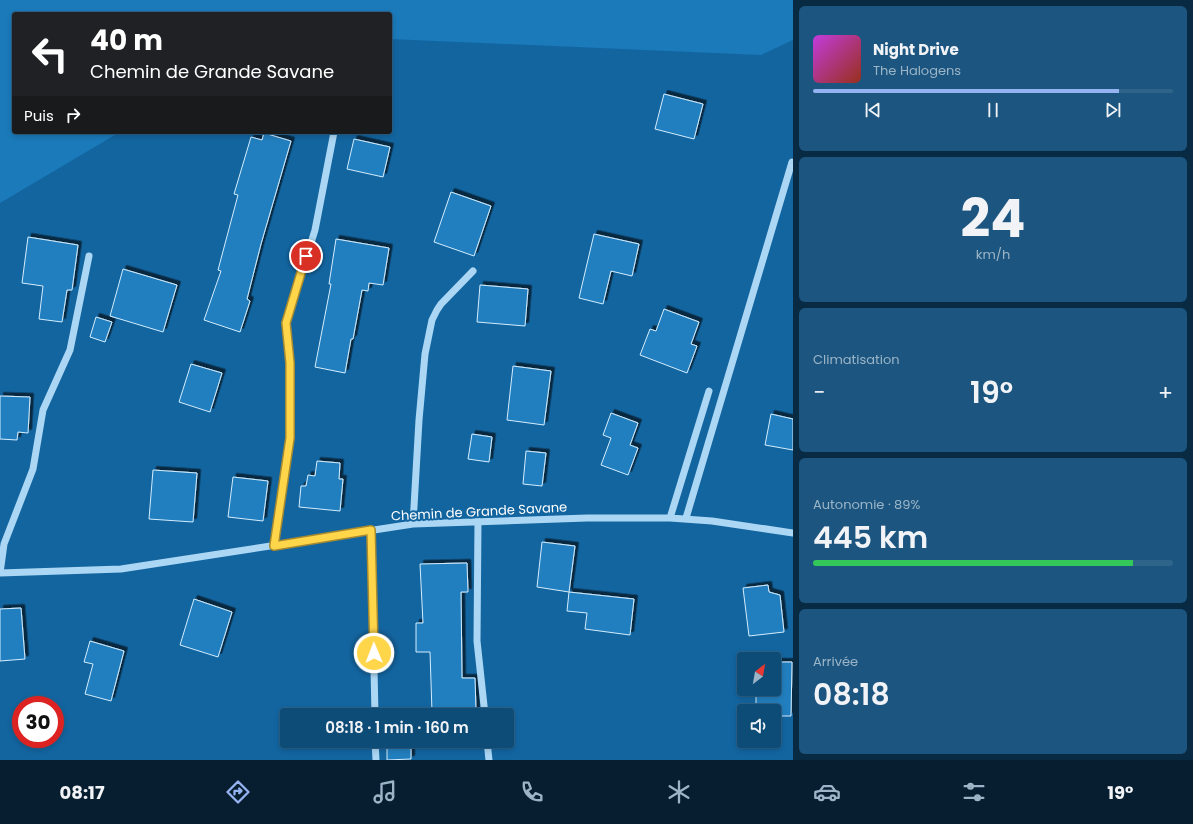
<!DOCTYPE html>
<html lang="fr">
<head>
<meta charset="utf-8">
<style>
	body { margin:0; font-family:Poppins,sans-serif; background:#1c5680; color:#f1f3f6; height:100vh; display:flex; flex-direction:column; font-size:15px; white-space:nowrap }
	* { box-sizing:border-box; margin:0 }
	p { font-size:13px; color:#9bb4c6 }
	.icon { flex:none; width:22px; height:22px; fill:none; stroke:currentColor; stroke-width:2; stroke-linecap:round; stroke-linejoin:round }
	.map { position:relative; flex:1; overflow:hidden }
	.panel { display:flex; flex-direction:column; gap:6px; padding:6px; background:#082a42; width:400px }
	.panel>* { flex:none }
	.hud { position:absolute; left:12px; top:12px; width:380px; height:122px; border-radius:4px; box-shadow:0 2px 6px #0003,0 0 0 1px #2e638a; background:#202124; color:#fff; overflow:hidden }
	.needle { width:26px; rotate:31deg }
	.buttons { position:absolute; left:737px; top:652px; display:grid; gap:8px }
	.buttons a { display:grid; place-items:center; width:44px; height:44px; border-radius:4px; background:#0e4c78; box-shadow:0 2px 6px #0003,0 0 0 1px #2e638a; font-size:20px }
	.speed { position:absolute; left:12px; top:696px; display:flex; gap:8px; font-size:20px; font-weight:700; text-align:center }
	.speed>* { display:grid; place-content:center; width:52px; height:52px; border-radius:50%; background:#0e4c78; box-shadow:0 2px 6px #0003,0 0 0 1px #2e638a; line-height:1 }
	.speed .limit { border:6px solid #d22; background:#fff; color:#111 }
	.pin { position:absolute; display:grid; place-items:center; width:34px; height:34px; color:#fff; margin:-17px; border:2px solid #fff; border-radius:50%; box-shadow:0 1px 4px #0007 }
	.me { position:absolute; width:44px; margin:-22px; rotate:359deg; stroke-linejoin:round; filter:drop-shadow(0 0 3px #0008) }
	.turn { display:flex; align-items:center; gap:14px; height:84px; padding:0 12px; font-size:18px }
	.turn .icon { width:52px; height:52px; stroke-width:2.5 }
	.turn b { display:block; font-size:28px; line-height:34px }
	.then { display:flex; align-items:center; height:38px; padding:0 12px; background:#0003; gap:8px; font-size:15px }
	.big { font-size:30px; font-weight:600; line-height:1.1 }
	.panel .widget { flex:1; display:flex; flex-direction:column; justify-content:center; gap:6px; min-width:0; padding:0 14px; border-radius:6px; background:#1c5680 }
	.panel .dial { align-items:center; gap:0 }
	.dial b { font-size:52px; line-height:1 }
	.song { display:flex; align-items:center; gap:12px }
	.cover { width:48px; height:48px; border-radius:6px; background:linear-gradient(135deg,hsl(290 70% 55%),hsl(10 70% 35%)) }
	.played { height:4px; border-radius:2px; background:linear-gradient(90deg,#95b2f1 85%,#2e638a 85%) }
	.keys { display:flex; justify-content:space-around; direction:ltr }
	.heat { display:flex; justify-content:space-between; align-items:center; font-size:22px; direction:ltr }
	.charge { height:6px; border-radius:3px; background:linear-gradient(90deg,#34c759 89%,#2e638a 0) }
	.trip { position:absolute; left:280px; top:708px; width:234px; height:40px; border-radius:4px; background:#0e4c78; box-shadow:0 2px 6px #0003,0 0 0 1px #2e638a; font-weight:600; line-height:40px; text-align:center }
	.tabs { display:flex; height:64px; justify-content:space-around; align-items:center; background:#061e30; color:#9bb4c6 }
	.tabs .icon { width:28px; height:28px }
	.tabs .on { color:#95b2f1 }
	.tabs b { font-size:18px; color:#f1f3f6 }
	main { display:flex; flex:1; min-height:0 }
	.map>svg:first-child { display:block }
</style>
</head>
<body>
<main>
<div class="map">
<svg width="793" height="760" viewBox="0 0 793 760">
	<defs>
		<filter id="shadow"><feDropShadow dx="3.5" dy="-3.5" stdDeviation="0" flood-color="#0009"/></filter>
	</defs>
	<rect width="100%" height="100%" fill="#1365a0"/>
	<!-- green -->
	<path fill="#1b7aba" d="M 0,0 L 793,0 L 793,40 L 761,55 L 390,39 L 390,14 L 14,14 L 14,132 L 120,132 L 0,203 Z"/>
	<!-- building -->
	<path fill="#217fbf" stroke="#d4edfe" filter="url(#shadow)" d="M 664,94 L 703,104 L 694,139 L 655,129 Z
		M 264,133 L 291,141 L 261,244 L 247,299 L 250,301 L 240,332 L 204,320 L 221,271 L 218,270 L 238,195 L 234,194 L 251,137 L 262,140 Z
		M 354,139 L 390,147 L 383,177 L 347,169 Z
		M 451,192 L 491,206 L 474,256 L 434,242 Z
		M 594,234 L 639,244 L 632,276 L 611,271 L 603,304 L 579,298 Z
		M 28,237 L 78,245 L 72,290 L 67,290 L 62,322 L 39,319 L 43,286 L 22,283 Z
		M 336,239 L 389,248 L 383,285 L 369,283 L 368,291 L 362,290 L 353,339 L 351,339 L 345,373 L 315,367 L 331,284 L 329,284 Z
		M 123,269 L 177,285 L 163,332 L 110,316 Z
		M 480,285 L 528,289 L 525,326 L 477,322 Z
		M 664,309 L 699,322 L 691,344 L 697,346 L 687,373 L 640,355 L 650,329 L 656,331 Z
		M 96,317 L 112,322 L 105,342 L 90,337 Z
		M 191,364 L 222,373 L 210,412 L 179,402 Z
		M 513,366 L 551,371 L 544,425 L 507,420 Z
		M 0,396 L 30,397 L 28,433 L 18,432 L 17,440 L 0,439 Z
		M 611,413 L 638,423 L 630,445 L 638,448 L 628,475 L 601,465 L 611,438 L 603,435 Z
		M 771,414 L 793,419 L 793,450 L 765,445 Z
		M 472,434 L 492,437 L 489,462 L 468,459 Z
		M 526,451 L 546,453 L 542,486 L 523,484 Z
		M 317,461 L 340,463 L 339,479 L 343,479 L 340,511 L 299,507 L 301,486 L 306,486 L 308,475 L 315,476 Z
		M 153,470 L 197,473 L 193,522 L 149,519 Z
		M 233,477 L 268,481 L 263,521 L 228,517 Z
		M 542,542 L 575,546 L 569,592 L 537,587 Z
		M 467,563 L 468,592 L 461,592 L 462,678 L 475,678 L 476,711 L 432,712 L 430,652 L 416,652 L 416,623 L 423,623 L 420,564 Z
		M 768,585 L 769,592 L 780,595 L 784,632 L 749,636 L 743,588 Z
		M 569,592 L 634,599 L 630,635 L 585,629 L 587,613 L 567,611 Z
		M 194,599 L 232,612 L 218,657 L 180,645 Z
		M 21,608 L 25,659 L 0,661 L 0,609 Z
		M 90,641 L 124,651 L 111,701 L 85,694 L 93,664 L 84,662 Z
		M 774,662 L 792,662 L 791,716 L 774,716 L 774,711 L 756,711 L 756,689 L 774,689 Z
		M 387,741 L 411,741 L 411,759 L 387,760 Z"/>
	<g fill="none" stroke-linecap="round" stroke-linejoin="round">
		<!-- minor -->
		<path stroke="#abd7f4" stroke-width="7" d="M 670,518 L 709,391
			M 686,518 L 792,162
			M 478,521 L 477,641 L 485,715
			M 413,524 L 419,420 L 425,354 L 432,320 L 437,310 L 441,304 L 473,271
			M 371,530 L 375,715
			M 274,546 L 290,438 L 290,363 L 286,323 L 315,230 L 334,132
			M 0,573 L 121,569 L 413,524 L 587,518 L 670,518 L 712,521 L 793,533
			M 0,573 L 4,544 L 33,469 L 43,410 L 70,350 L 89,256
			M 375,741 L 376,760
			M 487,741 L 489,760"/>
	</g>
	<g fill="none" stroke-linecap="round" stroke-linejoin="round">
		<!-- route casing -->
		<g stroke="#a68a30" stroke-width="10">
			<path id="route" d="M 306,256 L 286,323 L 290,363 L 290,438 L 274,546 L 371,530 L 374,653"/>
		</g>
		<!-- route -->
		<use href="#route" stroke="#ffd54a" stroke-width="7"/>
	</g>
	<g text-anchor="middle" stroke-width="4" stroke-linejoin="round" paint-order="stroke">
		<!-- street labels -->
		<g font-size="13" fill="#fff" stroke="#1365a0">
			<text transform="translate(479 511) rotate(-3)" y="5">Chemin de Grande Savane</text>
		</g>
	</g>
</svg>
<div class="buttons">
<a><svg class="needle" viewBox="-14 -14 28 28"><path d="M0-13l5 13h-10z" fill="#e53935"/><path d="M0 13l5-13h-10z" fill="#9bb4c6"/></svg></a>
<a><svg class="icon" aria-label="sound" viewBox="0 0 24 24"><path d="M4 9h4l5-4v14l-5-4H4zM17 9q2 3 0 6"/></svg></a>
</div>
<div class="speed"><div class="limit">30</div></div>
<div class="pin" style="left:306px;top:256px;background:#d93025"><svg class="icon" aria-label="arrive" viewBox="0 0 24 24"><path d="M6 21V4h12l-3 4 3 4H6"/></svg></div>
<svg class="me" style="left:374px;top:653px" viewBox="-20 -20 40 40"><circle r="17" fill="#ffd54a" stroke="#fff" stroke-width="3"/><path d="M0-11L8 9 0 5-8 9z" fill="#fff"/></svg>
<div class="trip">08:18 · 1 min · 160 m</div>
<div class="hud">
<div class="turn"><svg class="icon" aria-label="left" viewBox="0 0 24 24"><path d="M17 20v-9H6M10 6l-5 5 5 5"/></svg><div><b>40 m</b>Chemin de Grande Savane</div></div>
<div class="then">Puis<svg class="icon" aria-label="right" viewBox="0 0 24 24"><path d="M7 20v-9h11M14 6l5 5-5 5"/></svg></div>
</div>
</div>
<section class="panel">
<div class="widget">
<div class="song"><i class="cover"></i><div><b>Night Drive</b><p>The Halogens</p></div></div>
<div class="played"></div>
<div class="keys"><svg class="icon" aria-label="previous" viewBox="0 0 24 24"><path d="M18 5L8 12l10 7zM5 5v14"/></svg><svg class="icon" aria-label="pause" viewBox="0 0 24 24"><path d="M8 5v14M16 5v14"/></svg><svg class="icon" aria-label="next" viewBox="0 0 24 24"><path d="M6 5l10 7-10 7zM19 5v14"/></svg></div>
</div>
<div class="widget dial"><b>24</b><p>km/h</p></div>
<div class="widget"><p>Climatisation</p>
<div class="heat"><a>−</a><b class="big">19°</b><a>+</a></div>
</div>
<div class="widget"><p>Autonomie · 89%</p><b class="big">445 km</b><div class="charge"></div></div>
<div class="widget"><p>Arrivée</p><b class="big">08:18</b></div>
</section>
</main>
<nav class="tabs">
<b>08:17</b>
<svg class="icon on" aria-label="directions" viewBox="0 0 24 24"><path d="M12 3l9 9-9 9-9-9zM9 14v-3h6M13 9l2 2-2 2"/></svg>
<svg class="icon" aria-label="music" viewBox="0 0 24 24"><path d="M9 18V5l10-2v13"/><circle cx="6" cy="18" r="3"/><circle cx="16" cy="16" r="3"/></svg>
<svg class="icon" aria-label="phone" viewBox="0 0 24 24"><path d="M5 4h4l2 5-3 2q2 4 5 5l2-3 5 2v4C11 20 4 13 5 4z"/></svg>
<svg class="icon" aria-label="climate" viewBox="0 0 24 24"><path d="M12 3v18M4 7l16 10M4 17L20 7"/></svg>
<svg class="icon" aria-label="car" viewBox="0 0 24 24"><path d="M5 17H2v-5l4-1 3-4h7l3 4 3 1v5h-3M9 17h6M6 11h13"/><circle cx="7" cy="17" r="2"/><circle cx="17" cy="17" r="2"/></svg>
<svg class="icon" aria-label="filters" viewBox="0 0 24 24"><path d="M4 7h16M4 17h16"/><circle cx="9" cy="7" r="2"/><circle cx="15" cy="17" r="2"/></svg>
<b>19°</b>
</nav>
</body>
</html>
